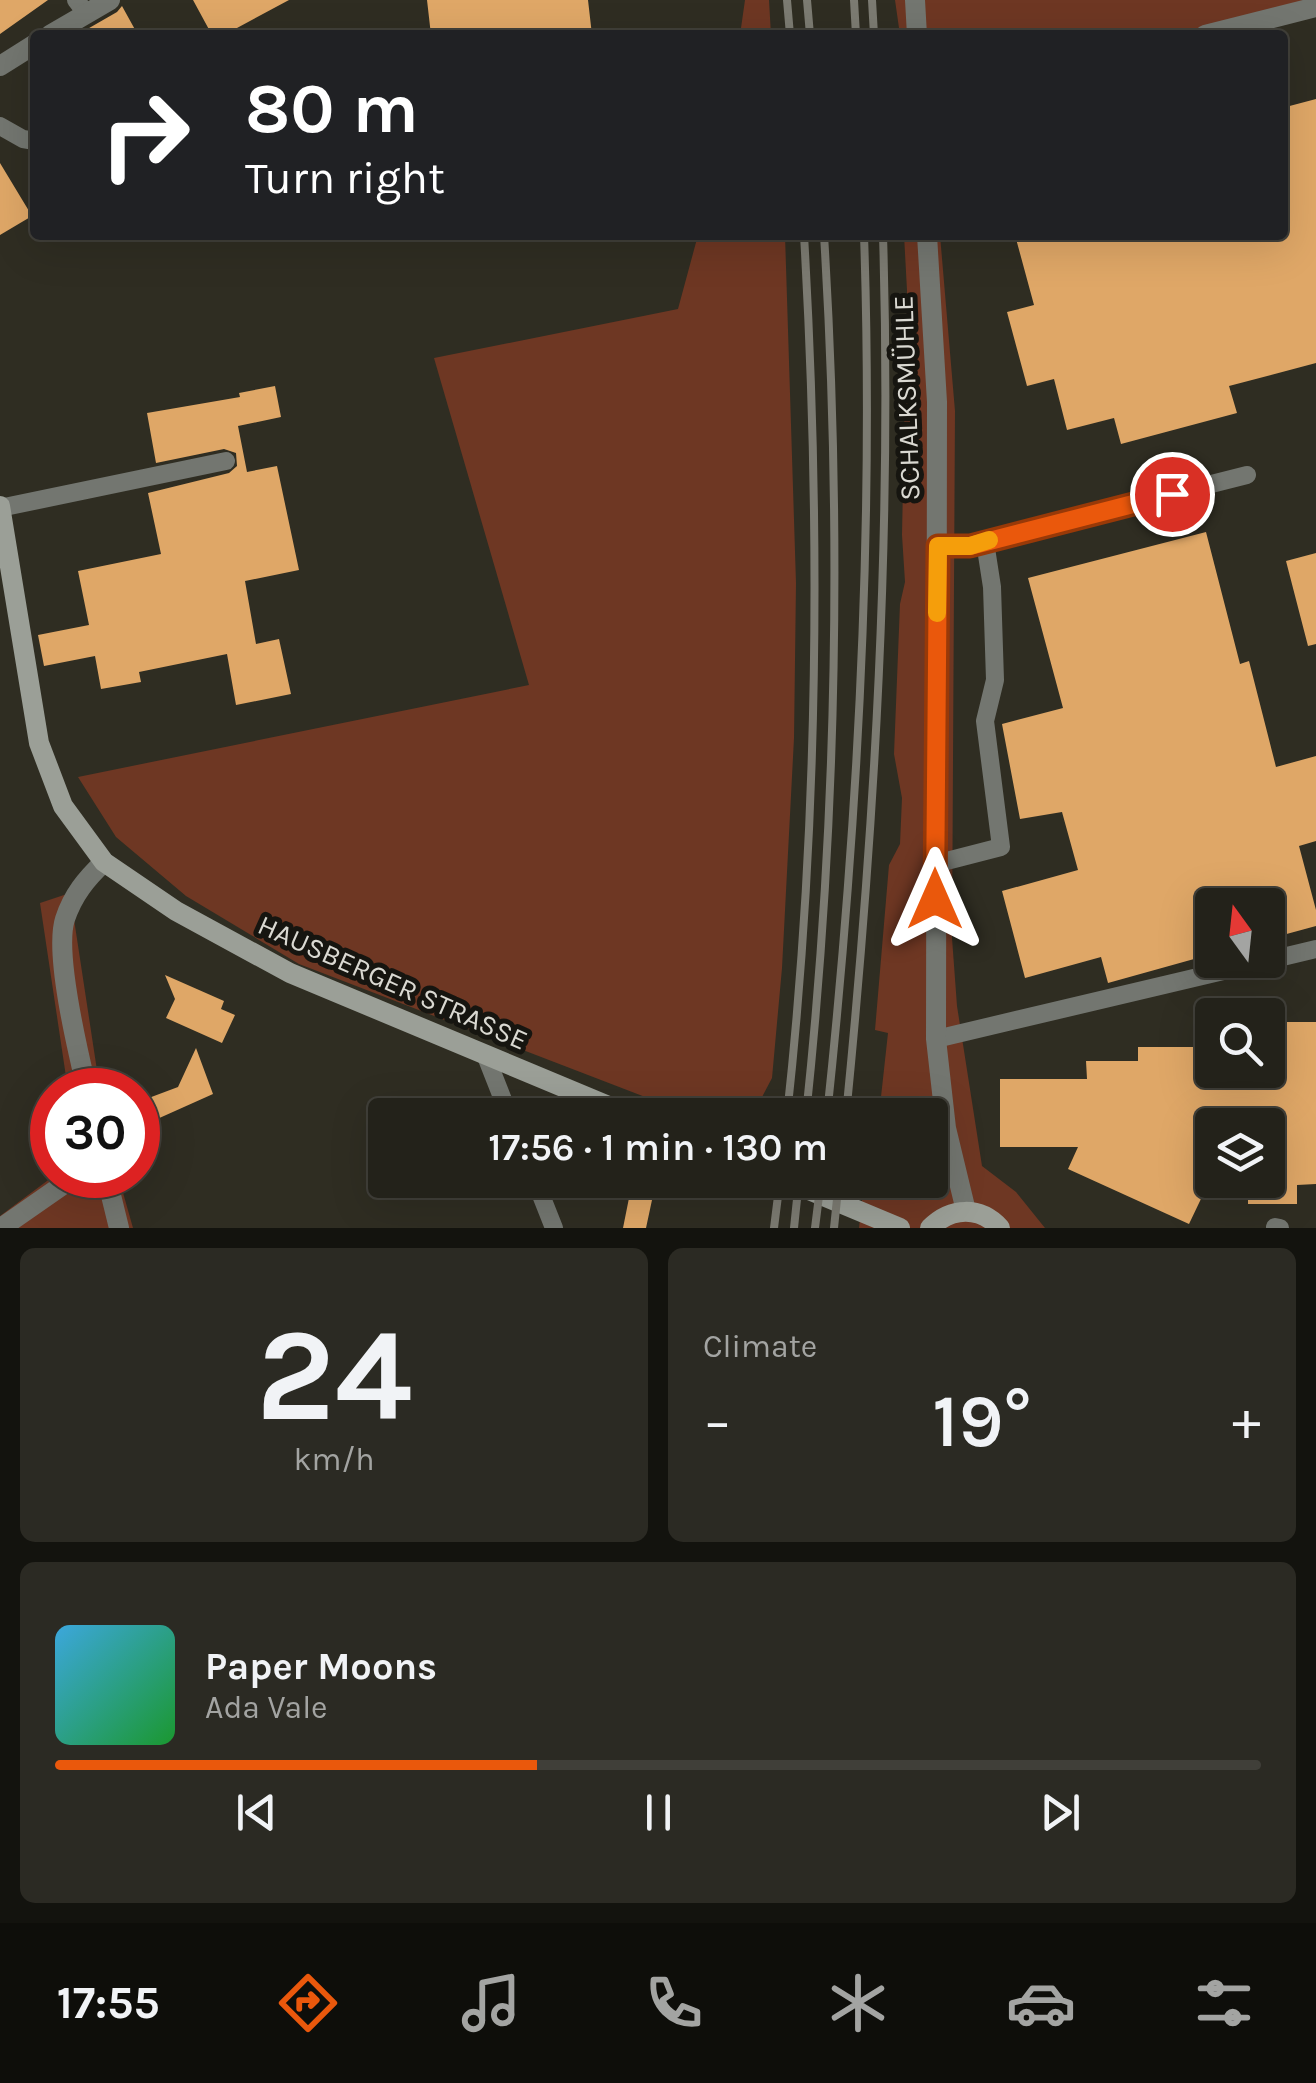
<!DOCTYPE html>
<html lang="en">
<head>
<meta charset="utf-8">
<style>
	body { margin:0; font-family:Karla,sans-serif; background:#2b2a23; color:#f1f3f6; height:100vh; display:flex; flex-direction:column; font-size:38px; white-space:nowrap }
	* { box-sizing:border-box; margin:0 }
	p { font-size:32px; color:#a3a4a2 }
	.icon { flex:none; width:55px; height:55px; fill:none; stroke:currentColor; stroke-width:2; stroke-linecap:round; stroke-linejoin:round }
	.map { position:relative; height:1228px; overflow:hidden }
	.panel { display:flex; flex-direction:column; gap:20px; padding:20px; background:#13130e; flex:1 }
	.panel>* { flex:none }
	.guide { position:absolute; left:30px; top:30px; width:1258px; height:210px; border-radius:10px; box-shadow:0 10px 40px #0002,0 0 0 2px #403f39; background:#202124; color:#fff; overflow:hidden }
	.needle { width:65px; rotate:345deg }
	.buttons { position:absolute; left:1195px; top:888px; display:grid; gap:20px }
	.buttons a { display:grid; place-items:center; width:90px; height:90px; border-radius:10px; background:#23221a; box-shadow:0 10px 40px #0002,0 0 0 2px #403f39; font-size:50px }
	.speed { position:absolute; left:30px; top:1068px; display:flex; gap:20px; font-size:50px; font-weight:700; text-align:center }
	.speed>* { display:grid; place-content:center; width:130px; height:130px; border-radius:50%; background:#23221a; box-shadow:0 10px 40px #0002,0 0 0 2px #403f39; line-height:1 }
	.speed .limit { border:15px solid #d22; background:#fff; color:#111 }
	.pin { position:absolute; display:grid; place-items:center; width:85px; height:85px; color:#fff; margin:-42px; border:5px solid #fff; border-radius:50%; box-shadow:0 2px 10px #0007 }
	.me { position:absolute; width:110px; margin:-55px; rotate:0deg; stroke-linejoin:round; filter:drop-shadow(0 0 8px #0008) }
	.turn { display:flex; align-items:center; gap:35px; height:210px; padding:0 50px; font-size:45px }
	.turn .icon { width:130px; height:130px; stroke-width:2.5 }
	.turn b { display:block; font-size:70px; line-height:85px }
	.big { font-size:75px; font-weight:600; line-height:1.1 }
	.panel .card { flex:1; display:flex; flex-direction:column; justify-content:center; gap:15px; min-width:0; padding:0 35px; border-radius:15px; background:#2b2a23 }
	.panel .dial { align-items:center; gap:0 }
	.dial b { font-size:130px; line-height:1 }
	.song { display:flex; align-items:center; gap:30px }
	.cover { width:120px; height:120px; border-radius:15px; background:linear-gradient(135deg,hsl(200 70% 55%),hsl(130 70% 35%)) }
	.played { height:10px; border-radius:5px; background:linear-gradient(90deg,#ea580c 40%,#403f39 40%) }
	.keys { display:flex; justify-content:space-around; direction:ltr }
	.heat { display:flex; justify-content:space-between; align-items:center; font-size:55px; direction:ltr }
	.panel .tiles { flex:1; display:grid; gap:20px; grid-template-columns:1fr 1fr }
	.card:last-child { grid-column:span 2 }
	.trip { position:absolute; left:368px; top:1098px; width:580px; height:100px; border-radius:10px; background:#23221a; box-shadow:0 10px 40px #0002,0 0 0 2px #403f39; font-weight:600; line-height:100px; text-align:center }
	.dock { display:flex; height:160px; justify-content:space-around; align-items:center; background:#0e0e0a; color:#a3a4a2 }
	.dock .icon { width:70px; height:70px }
	.dock .current { color:#ea580c }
	.dock b { font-size:45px; color:#f1f3f6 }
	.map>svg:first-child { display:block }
</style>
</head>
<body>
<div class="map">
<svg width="1316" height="1228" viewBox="0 0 1316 1228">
	<rect width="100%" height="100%" fill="#2f2d22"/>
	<!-- green -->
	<path fill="#6e3723" d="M 745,0 L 769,0 L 771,35 L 740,35 Z
		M 895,0 L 1316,0 L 1213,35 L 900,35 Z
		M 698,235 L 785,235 L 796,583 L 794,738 L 782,968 L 772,1078 L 761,1099 L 769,1105 L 768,1115 L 692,1115 L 299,964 L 186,896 L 116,837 L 78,777 L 529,685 L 434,358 L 678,309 Z
		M 904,235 L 940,235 L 955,411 L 952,938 L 957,1006 L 982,1166 L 1016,1192 L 1045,1228 L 859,1228 L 864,1180 L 930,1180 L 930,1115 L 879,1115 L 888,1033 L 875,1030 L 889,865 L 900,844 L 902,798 L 894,754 L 900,604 L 905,582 L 902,535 L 907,290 Z
		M 70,893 L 100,1090 L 68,1090 L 40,903 Z
		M 55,1175 L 118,1175 L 133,1228 L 0,1228 L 0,1216 Z"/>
	<!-- building -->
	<path fill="#dfa767" d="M 0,0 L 48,0 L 0,34 Z
		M 193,0 L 289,0 L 224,35 L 212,35 Z
		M 427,0 L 588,0 L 592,35 L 431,35 Z
		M 122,6 L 138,35 L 77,35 L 117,12 Z
		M 1316,99 L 1316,363 L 1229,386 L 1237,413 L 1121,444 L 1114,418 L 1067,430 L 1054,379 L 1027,386 L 1007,312 L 1034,305 L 1015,235 L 1282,235 L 1282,108 Z
		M 0,163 L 32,216 L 0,235 Z
		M 275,386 L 281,417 L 238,426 L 247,472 L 277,466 L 299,570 L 245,581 L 256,644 L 279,639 L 291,694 L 236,705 L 227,654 L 139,672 L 141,682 L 101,689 L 95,656 L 44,666 L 38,635 L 89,625 L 78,571 L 161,554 L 148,493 L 229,473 L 237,466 L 236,453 L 224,449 L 156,463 L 147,413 L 240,397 L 239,393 Z
		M 1206,532 L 1240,664 L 1249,661 L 1276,767 L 1316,756 L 1316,841 L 1299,846 L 1316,910 L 1316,926 L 1268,939 L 1268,905 L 1212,905 L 1212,954 L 1108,983 L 1101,957 L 1025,978 L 1002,891 L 1078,870 L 1062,812 L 1020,819 L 1002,724 L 1063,708 L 1028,578 Z
		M 1316,553 L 1316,644 L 1308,646 L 1286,561 Z
		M 165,975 L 224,1001 L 221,1009 L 235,1015 L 222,1043 L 166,1018 L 175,999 Z
		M 1268,1022 L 1316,1022 L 1316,1184 L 1297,1185 L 1297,1204 L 1248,1204 L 1248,1180 L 1268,1180 L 1268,1125 L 1194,1125 L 1195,1180 L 1210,1180 L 1189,1224 L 1068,1169 L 1078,1147 L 1000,1147 L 1000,1079 L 1087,1079 L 1086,1061 L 1138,1061 L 1138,1047 L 1193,1047 L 1194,1070 L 1268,1070 Z
		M 196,1048 L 213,1094 L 146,1124 L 138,1102 L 178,1087 Z
		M 630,1193 L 652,1200 L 646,1228 L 623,1228 Z"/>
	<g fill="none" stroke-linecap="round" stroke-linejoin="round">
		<!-- lane -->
		<path stroke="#737670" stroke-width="18" d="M 76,0 L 86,13
			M 0,126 L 23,139 L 35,141
			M 0,508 L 226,461
			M 938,546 L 970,545 L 1247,475
			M 935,864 L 1001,847 L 985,721 L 995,680 L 992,587 L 985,542
			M 936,1039 L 1316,949
			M 485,1054 L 509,1115
			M 535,1180 L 554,1228
			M 1275,1227 L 1280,1228"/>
		<!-- street -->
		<path stroke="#737670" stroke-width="20" d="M 915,0 L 917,35
			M 50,35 L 110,0
			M 1205,35 L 1316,7
			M 0,66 L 35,44
			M 927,235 L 937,402 L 936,1039 L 946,1128 L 966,1211
			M 87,1090 C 78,1052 54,953 65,919 C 73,895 86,879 104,862
			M 106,1175 L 119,1228
			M 1,1228 L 77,1175"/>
		<!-- secondary -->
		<path stroke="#9b9f97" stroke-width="20" d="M 0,506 L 39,743 L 63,806 L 104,862 L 176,911 L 290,973 L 630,1115
			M 785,1180 L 900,1228
			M 930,1228 C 951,1207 980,1206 1000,1228"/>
		<!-- rail -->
		<path stroke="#7c7b72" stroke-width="8" d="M 787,0 L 790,35
			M 807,0 L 810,35
			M 854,0 L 856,35
			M 872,0 L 874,35
			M 787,1115 C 819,823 821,528 804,235
			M 806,1115 C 837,823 842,528 824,235
			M 827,1115 C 858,823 874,528 864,235
			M 846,1115 C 875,823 892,529 883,235
			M 774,1228 L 780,1180
			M 794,1228 L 799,1180
			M 815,1228 L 821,1180
			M 834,1228 L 839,1180"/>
	</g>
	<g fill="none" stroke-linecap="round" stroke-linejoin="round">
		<!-- route casing -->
		<g stroke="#983908" stroke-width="25">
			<path id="route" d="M 935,899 L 938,546 L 970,546 L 1172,494"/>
		</g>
		<!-- route -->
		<use href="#route" stroke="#ea580c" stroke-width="18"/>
		<!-- slow -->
		<path stroke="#f59e0b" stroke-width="18" d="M 937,613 L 938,546 L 970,546 L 989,540"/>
	</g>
	<g text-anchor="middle" stroke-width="10" stroke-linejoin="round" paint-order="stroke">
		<!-- street labels -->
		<g font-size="28" fill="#dad9d2" stroke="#161510">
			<text transform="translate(906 398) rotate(-92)" y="10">SCHALKSMÜHLE</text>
			<text transform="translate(393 982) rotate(24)" y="10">HAUSBERGER STRASSE</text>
		</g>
	</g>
</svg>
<div class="buttons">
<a><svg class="needle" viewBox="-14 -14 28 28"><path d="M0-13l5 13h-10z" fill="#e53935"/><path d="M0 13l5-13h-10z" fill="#a3a4a2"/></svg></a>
<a><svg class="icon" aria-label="search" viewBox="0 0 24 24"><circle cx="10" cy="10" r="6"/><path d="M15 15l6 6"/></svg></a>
<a><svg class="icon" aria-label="layers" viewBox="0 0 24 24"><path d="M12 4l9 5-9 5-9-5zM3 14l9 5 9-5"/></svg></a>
</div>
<div class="speed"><div class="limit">30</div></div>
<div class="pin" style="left:1172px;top:494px;background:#d93025"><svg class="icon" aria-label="arrive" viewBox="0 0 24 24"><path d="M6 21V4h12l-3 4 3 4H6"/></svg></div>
<svg class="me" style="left:935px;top:899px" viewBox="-20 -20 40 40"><path d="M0-17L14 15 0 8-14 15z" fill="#ea580c" stroke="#fff" stroke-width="4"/></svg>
<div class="trip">17:56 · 1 min · 130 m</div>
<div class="guide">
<div class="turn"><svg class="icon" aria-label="right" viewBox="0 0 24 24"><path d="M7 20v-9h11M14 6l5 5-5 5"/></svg><div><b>80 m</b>Turn right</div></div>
</div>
</div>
<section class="panel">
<div class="tiles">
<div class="card dial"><b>24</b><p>km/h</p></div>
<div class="card"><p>Climate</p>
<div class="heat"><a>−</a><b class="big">19°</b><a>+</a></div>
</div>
<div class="card">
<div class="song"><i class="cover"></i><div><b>Paper Moons</b><p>Ada Vale</p></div></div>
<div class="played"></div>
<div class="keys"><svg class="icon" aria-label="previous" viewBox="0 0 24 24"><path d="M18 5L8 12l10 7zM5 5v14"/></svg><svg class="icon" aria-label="pause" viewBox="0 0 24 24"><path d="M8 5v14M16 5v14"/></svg><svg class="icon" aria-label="next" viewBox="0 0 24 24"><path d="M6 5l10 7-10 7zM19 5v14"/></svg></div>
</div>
</div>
</section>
<nav class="dock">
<b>17:55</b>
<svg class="icon current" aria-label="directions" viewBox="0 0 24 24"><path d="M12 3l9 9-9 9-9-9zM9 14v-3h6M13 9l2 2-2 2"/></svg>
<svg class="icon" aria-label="music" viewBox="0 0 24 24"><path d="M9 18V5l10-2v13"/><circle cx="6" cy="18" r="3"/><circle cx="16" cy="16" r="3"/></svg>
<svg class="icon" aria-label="phone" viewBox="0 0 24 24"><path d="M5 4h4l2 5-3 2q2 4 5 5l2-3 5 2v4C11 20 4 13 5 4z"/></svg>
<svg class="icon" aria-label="climate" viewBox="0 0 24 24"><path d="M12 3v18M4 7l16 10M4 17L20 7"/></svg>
<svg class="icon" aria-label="car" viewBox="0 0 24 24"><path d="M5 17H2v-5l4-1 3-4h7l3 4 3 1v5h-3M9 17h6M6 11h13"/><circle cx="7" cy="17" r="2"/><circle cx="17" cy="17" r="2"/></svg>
<svg class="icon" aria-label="filters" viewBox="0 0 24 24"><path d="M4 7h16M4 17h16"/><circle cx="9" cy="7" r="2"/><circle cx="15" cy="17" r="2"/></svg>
</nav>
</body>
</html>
